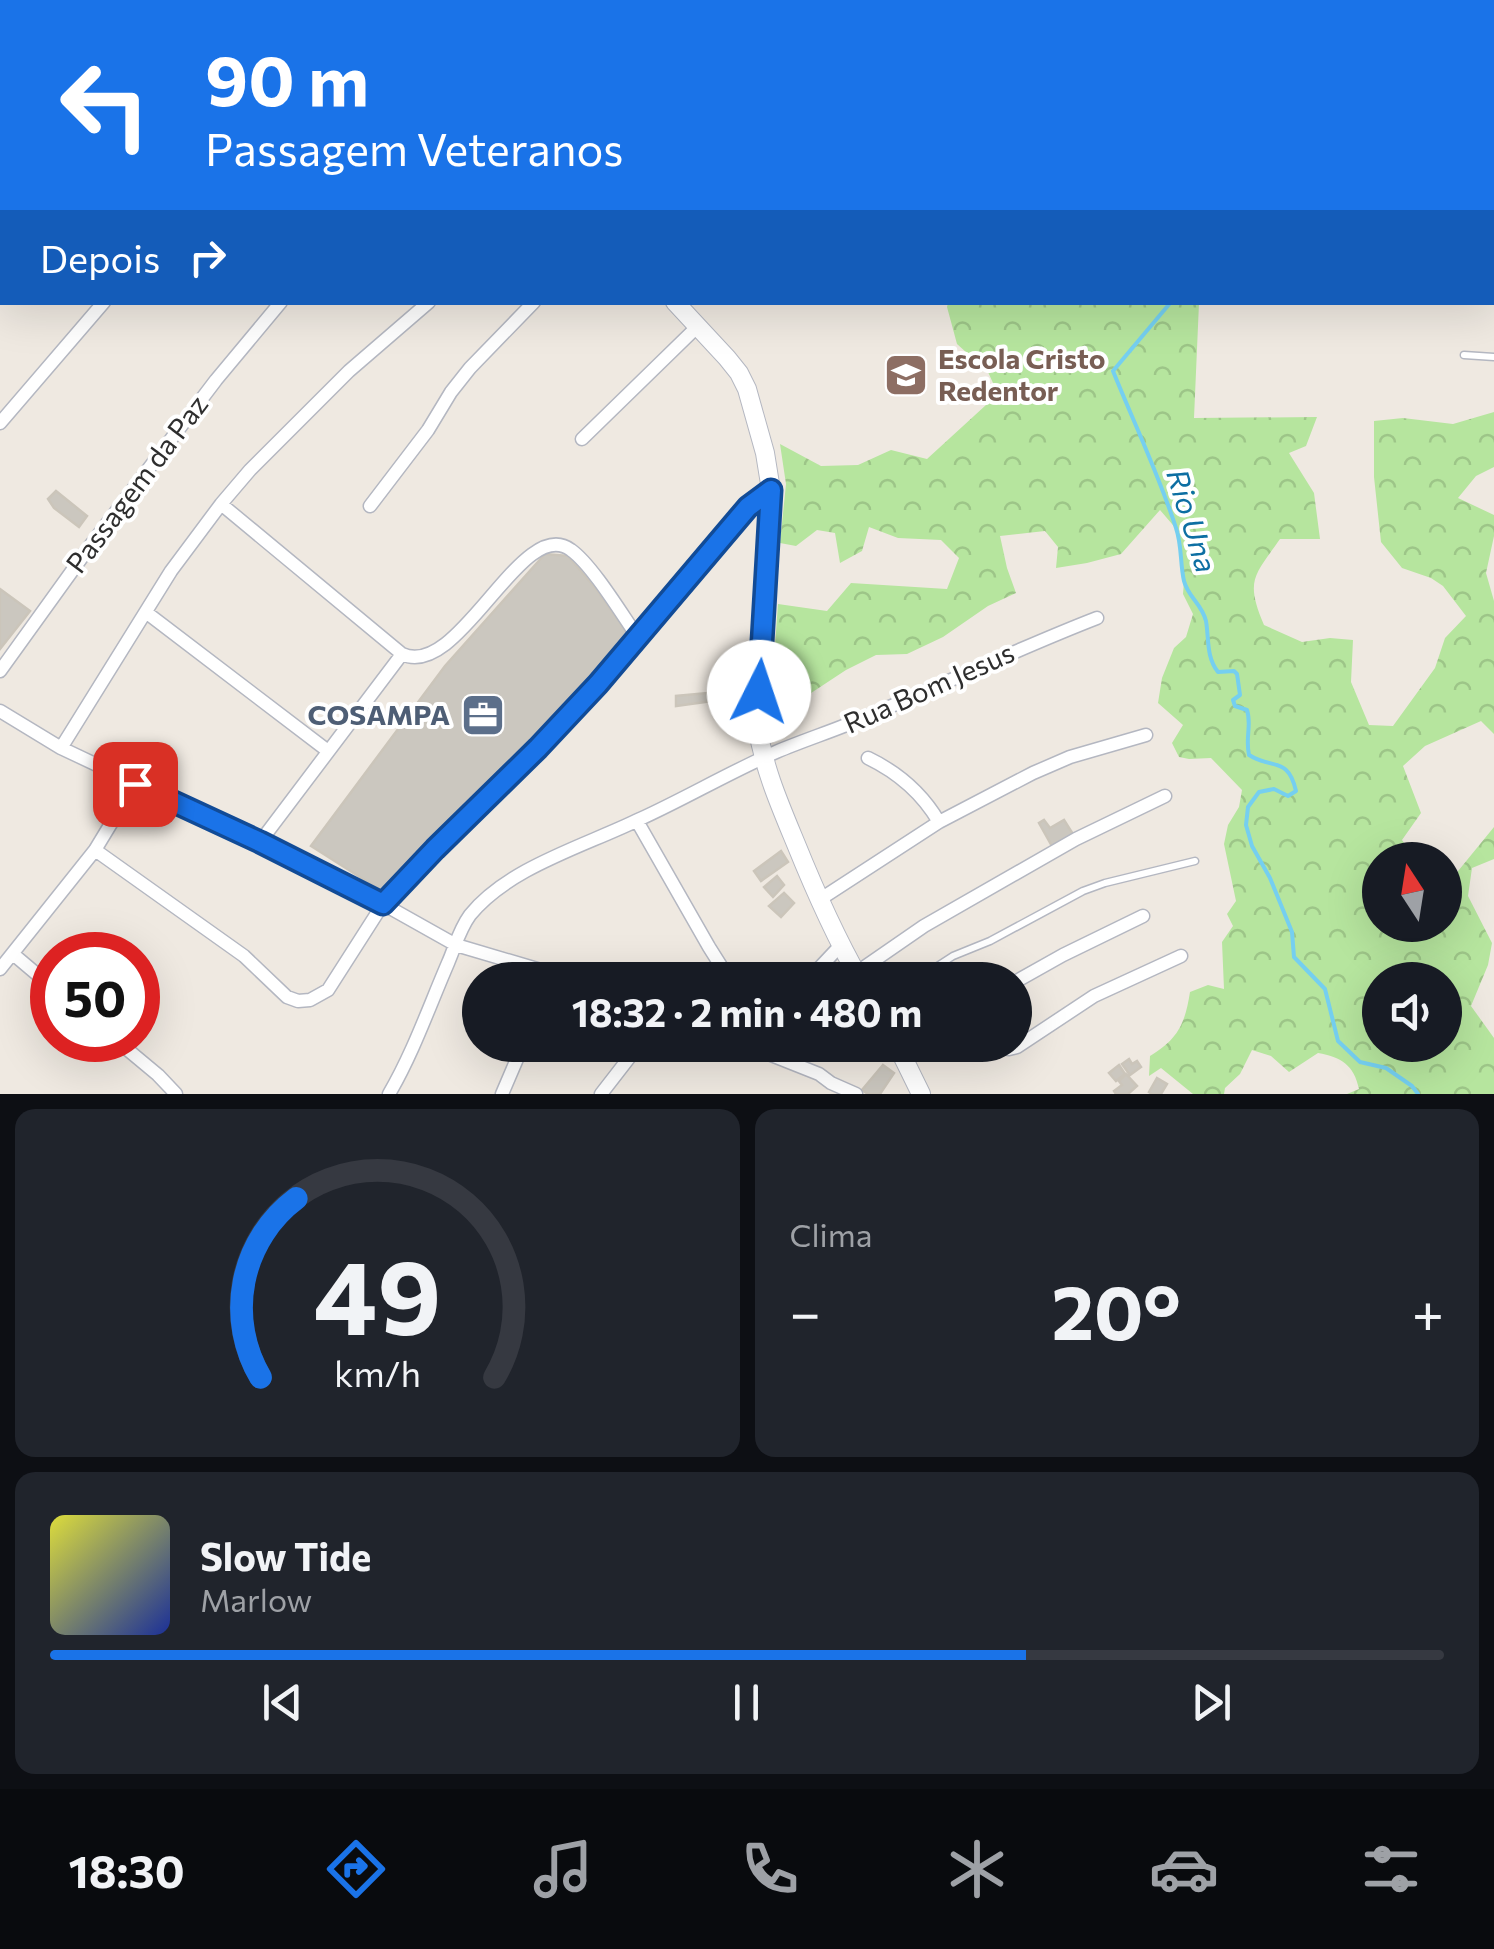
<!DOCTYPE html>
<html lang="pt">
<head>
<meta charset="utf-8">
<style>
	body { margin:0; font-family:Commissioner,sans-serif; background:#20242c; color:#f1f3f6; height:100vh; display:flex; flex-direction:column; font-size:38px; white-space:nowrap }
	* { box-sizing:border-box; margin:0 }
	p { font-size:32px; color:#9ea1a6 }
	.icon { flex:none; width:55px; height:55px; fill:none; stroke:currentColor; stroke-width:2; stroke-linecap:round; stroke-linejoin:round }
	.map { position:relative; height:1094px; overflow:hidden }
	.panel { display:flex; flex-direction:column; gap:15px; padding:15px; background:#0d0f14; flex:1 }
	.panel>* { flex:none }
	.guide { position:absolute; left:0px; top:0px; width:1495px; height:305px; box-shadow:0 10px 40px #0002; background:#1a73e8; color:#fff; overflow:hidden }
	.needle { width:65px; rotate:348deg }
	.tools { position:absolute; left:1362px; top:842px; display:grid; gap:20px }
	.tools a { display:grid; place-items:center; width:100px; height:100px; border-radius:50%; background:#171b24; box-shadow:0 10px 40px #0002; font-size:50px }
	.speed { position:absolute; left:30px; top:932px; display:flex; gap:20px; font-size:50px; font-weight:700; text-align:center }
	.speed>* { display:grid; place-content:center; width:130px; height:130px; border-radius:50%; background:#171b24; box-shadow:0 10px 40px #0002; line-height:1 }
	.speed .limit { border:15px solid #d22; background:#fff; color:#111 }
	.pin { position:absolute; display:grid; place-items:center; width:85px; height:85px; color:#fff; margin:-42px; border-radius:20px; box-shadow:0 5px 15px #0006 }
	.me { position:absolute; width:110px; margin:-55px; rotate:4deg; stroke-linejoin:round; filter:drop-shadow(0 0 8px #0008) }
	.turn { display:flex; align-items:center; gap:35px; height:210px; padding:0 40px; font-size:45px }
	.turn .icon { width:130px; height:130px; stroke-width:2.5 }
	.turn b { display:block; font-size:70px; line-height:85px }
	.then { display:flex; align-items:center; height:95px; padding:0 40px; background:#0003; gap:20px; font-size:38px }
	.big { font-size:75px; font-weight:700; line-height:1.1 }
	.panel .widget { flex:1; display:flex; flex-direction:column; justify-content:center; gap:15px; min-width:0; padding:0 35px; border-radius:20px; background:#20242c }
	.panel .dial { align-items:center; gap:0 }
	.dial svg { height:260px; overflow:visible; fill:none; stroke:#363941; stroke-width:7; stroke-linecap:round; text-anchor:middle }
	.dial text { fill:#f1f3f6; stroke:none }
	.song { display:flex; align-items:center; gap:30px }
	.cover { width:120px; height:120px; border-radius:15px; background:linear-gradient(135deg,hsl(60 70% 55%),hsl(230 70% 35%)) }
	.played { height:10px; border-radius:5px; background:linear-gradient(90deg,#1a73e8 70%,#363941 70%) }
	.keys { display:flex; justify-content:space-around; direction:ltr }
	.heat { display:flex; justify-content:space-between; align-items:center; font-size:55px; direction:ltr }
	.panel .tiles { flex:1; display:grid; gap:15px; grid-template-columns:1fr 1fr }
	.widget:last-child { grid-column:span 2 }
	.trip { position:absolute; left:462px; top:962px; width:570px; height:100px; border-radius:50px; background:#171b24; box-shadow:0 10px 40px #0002; font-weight:700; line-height:100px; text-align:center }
	.tab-bar { display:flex; height:160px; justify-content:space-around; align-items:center; background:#090b0e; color:#9ea1a6 }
	.tab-bar .icon { width:70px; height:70px }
	.tab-bar .on { color:#1a73e8 }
	.tab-bar b { font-size:45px; color:#f1f3f6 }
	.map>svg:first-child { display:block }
</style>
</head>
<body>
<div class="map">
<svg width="1494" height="1094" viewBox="0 0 1494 1094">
	<defs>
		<pattern id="forest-crowns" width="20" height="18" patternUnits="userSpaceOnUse" patternTransform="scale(2.5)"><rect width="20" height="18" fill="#b6e59e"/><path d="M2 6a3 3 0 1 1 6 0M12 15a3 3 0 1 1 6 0" fill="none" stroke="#9dc588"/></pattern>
	</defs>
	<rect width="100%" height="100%" fill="#efe9e1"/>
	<!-- forest -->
	<path fill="url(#forest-crowns)" fill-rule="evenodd" d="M 1166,0 L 1494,0 L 1494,124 L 1493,125 L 1492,2 L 1165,2 Z
		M 948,303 L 1199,303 L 1194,418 L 1317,417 L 1306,446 L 1289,453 L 1314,493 L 1320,539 L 1280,539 C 1254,576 1245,580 1264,625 L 1302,642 L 1330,638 L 1353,640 L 1351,682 L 1369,725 L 1393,726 L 1435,668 L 1445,638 L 1466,616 L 1443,586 L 1431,578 L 1402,568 L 1381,542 L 1374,477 L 1374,421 L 1403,418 L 1453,424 L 1494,412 L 1494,467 L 1476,476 L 1458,498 L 1494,515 L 1494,536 L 1486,573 L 1494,601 L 1494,734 L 1481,721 L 1425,746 L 1403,766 L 1421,813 L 1402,840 L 1416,860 L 1380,860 L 1380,925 L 1445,925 L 1445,887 L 1494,827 L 1494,859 L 1472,868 L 1468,896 L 1492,943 L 1488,965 L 1471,1006 L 1494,1038 L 1494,1094 L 1347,1094 L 1359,1089 C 1354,1065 1341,1057 1318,1053 L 1289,1072 L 1271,1056 L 1252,1050 L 1240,1074 L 1225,1088 L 1224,1094 L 1193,1094 L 1161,1068 L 1149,1076 L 1150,1056 C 1178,1039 1185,1024 1190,992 L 1208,985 L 1224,989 L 1222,942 L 1233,926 L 1227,914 L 1236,901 L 1224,844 L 1228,825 L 1239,807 L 1242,790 L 1211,758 L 1189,759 L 1179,757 L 1172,743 L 1183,725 L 1158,703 L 1162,678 L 1174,648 L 1186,637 L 1193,614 L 1183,594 L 1184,582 L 1178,531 L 1160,510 L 1121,554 L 1087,563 L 1056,568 L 1058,547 L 1045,531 L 1000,536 L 1007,568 L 1016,593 L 988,606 L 943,637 L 907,654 L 876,655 L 846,670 L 805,697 L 778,707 L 771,700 L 778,604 L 827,611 L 851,583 L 947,589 L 959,558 L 941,540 L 898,538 L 869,527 L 862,551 L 840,563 L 835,533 L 817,530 L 796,546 L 780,543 L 786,484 L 780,444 L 821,466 L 858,465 L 891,450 L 927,459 L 998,394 L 988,372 L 957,344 L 947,307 ZM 1380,980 L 1445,980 L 1445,1045 L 1380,1045 Z"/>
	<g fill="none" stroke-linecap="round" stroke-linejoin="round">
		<!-- stream -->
		<path stroke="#75cff0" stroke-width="4" d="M 1233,0 L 1234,2
			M 1171,302 L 1113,371 C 1134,423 1159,475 1176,528 C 1182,545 1180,564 1184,581 C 1188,597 1202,604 1206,621 C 1209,638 1206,657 1218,672 L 1234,671 L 1237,674 L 1240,695 L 1233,700 L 1235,706 L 1247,710 C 1252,725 1245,737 1249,755 C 1273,770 1288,756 1296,791 L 1288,796 L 1274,789 L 1259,792 L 1248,807 L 1246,825 L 1252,846 L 1270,878 L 1292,932 L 1294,957 L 1325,989 L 1338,1041 L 1360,1062 L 1386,1068 L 1412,1086 L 1418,1094"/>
	</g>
	<!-- building -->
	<path fill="#cbc7bf" stroke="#cbc5ba" stroke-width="2.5" d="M 780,0 L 1032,0 L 1037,2 L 779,2 Z
		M 56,491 L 87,516 L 79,527 L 54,508 L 48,499 Z
		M 545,554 L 568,556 L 597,590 L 628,634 L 618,649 L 540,734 L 481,790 L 385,893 L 311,846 L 445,666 Z
		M 0,589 L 30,611 L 0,649 Z
		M 718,692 L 720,700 L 676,706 L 676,696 Z
		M 1044,820 L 1050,828 L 1064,820 L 1076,839 L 1053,848 L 1039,823 Z
		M 781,851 L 788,862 L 761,881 L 754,871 Z
		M 777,876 L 784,885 L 773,897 L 764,887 Z
		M 784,893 L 794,903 L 781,917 L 769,906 Z
		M 1129,1059 L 1132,1064 L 1137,1061 L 1141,1067 L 1130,1075 L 1122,1064 Z
		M 883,1065 L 894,1073 L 880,1094 L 868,1094 L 862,1090 Z
		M 1119,1065 L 1125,1074 L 1116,1081 L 1109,1073 Z
		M 1126,1074 L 1137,1086 L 1128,1094 L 1116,1094 L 1114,1091 L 1122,1085 L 1119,1081 Z
		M 1157,1078 L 1167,1084 L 1161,1094 L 1152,1094 L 1149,1092 Z"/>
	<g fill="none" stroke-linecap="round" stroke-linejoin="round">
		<!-- lane casing -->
		<g stroke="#b4b7c1" stroke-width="9">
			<path id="lane" d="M 1464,355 L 1494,357
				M 916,980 L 953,956 L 990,941 L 1083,891 L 1105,883 L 1195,861"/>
		</g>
		<!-- street casing -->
		<g stroke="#b4b7c1" stroke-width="15">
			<path id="street" d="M 371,2 L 373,0
				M 554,2 L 557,0
				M 0,423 L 104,302
				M 582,439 L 698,326
				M 221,504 L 402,654 C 459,681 522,513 571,550 C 592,565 621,613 637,636
				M 370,506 L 428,430 L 451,392 L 470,368 L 534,302
				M 147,613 L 328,751
				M 0,671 L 90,546 L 216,380 L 281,302
				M 0,711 L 61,748 L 260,842 L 383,904 L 456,945 L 544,971 L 558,980
				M 61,748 L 171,571 L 221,504 L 250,470 L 349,371 L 429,302
				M 868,758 C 897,772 922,793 939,822
				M 637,821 L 709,947 L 721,966 L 735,980
				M 260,842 L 402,654
				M 95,850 L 244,956 L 287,997 L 298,1001 L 310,1000 L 328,990 L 383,904 L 435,849 L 538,748 L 598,684 L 749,507 L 771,490
				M 819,900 L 939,822 L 1033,773 L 1070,757 L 1146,735
				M 13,954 L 52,987
				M 0,969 L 95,850 L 135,784
				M 856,973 L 924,926 L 1076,839 L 1165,796
				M 808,980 L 840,946
				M 1015,982 L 1063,955 L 1143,916
				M 116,1040 L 158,1075 L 176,1094
				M 662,1045 L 687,1051 L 697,1045
				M 746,1045 L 819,1074 L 831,1083 L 856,1094
				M 1007,1045 L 1009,1049 L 1017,1047 L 1094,996 L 1181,956
				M 389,1094 C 413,1053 429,1007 448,963 C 455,947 459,930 470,915 C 509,867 585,846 640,819 C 686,798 730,772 776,752 C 804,740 833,731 861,719 C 940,686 1017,649 1097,618
				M 502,1094 L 523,1045
				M 601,1094 L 639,1045"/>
		</g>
		<!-- secondary casing -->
		<g stroke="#b4b7c1" stroke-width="20">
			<path id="secondary" d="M 426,0 L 428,2
				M 767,2 L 769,0
				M 675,302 L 727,358 L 739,373 L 747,389 L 765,453 L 771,490 L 757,725 C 764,769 779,803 796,844 C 815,891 835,936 860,980
				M 897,1045 L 921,1094"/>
		</g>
		<!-- lane -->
		<use href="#lane" stroke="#fff" stroke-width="6"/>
		<!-- street -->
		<use href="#street" stroke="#fff" stroke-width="12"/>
		<!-- secondary -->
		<use href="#secondary" stroke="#fff" stroke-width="18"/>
	</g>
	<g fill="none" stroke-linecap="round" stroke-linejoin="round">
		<!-- route casing -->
		<g stroke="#114b97" stroke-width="25">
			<path id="route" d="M 135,784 L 260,842 L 383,904 L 435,849 L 538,748 L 598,684 L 748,507 L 771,490 L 759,692"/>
		</g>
		<!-- route -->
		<use href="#route" stroke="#1a73e8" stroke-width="18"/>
	</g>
	<!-- icons -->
	<defs>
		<g id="school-square" transform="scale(2.25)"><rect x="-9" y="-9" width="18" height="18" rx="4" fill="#8d6e63" stroke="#fff"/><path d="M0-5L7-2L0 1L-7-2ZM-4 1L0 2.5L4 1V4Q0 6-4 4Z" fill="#fff"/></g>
		<g id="office-square" transform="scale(2.25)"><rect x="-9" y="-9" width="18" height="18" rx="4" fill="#5c6f8a" stroke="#fff"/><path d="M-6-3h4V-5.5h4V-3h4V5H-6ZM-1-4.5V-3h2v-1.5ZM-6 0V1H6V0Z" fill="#fff"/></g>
	</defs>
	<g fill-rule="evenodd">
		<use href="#school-square" x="906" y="375"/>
		<use href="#office-square" x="483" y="715"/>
	</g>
	<g text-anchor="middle" stroke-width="8" stroke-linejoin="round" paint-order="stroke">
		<!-- education labels -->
		<g font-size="28" font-weight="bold" fill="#785e54" stroke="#fff" text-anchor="start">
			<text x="938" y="369">Escola Cristo<tspan x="938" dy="32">Redentor</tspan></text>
		</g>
		<!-- street labels -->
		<g font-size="28" fill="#2e2e2e" stroke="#fff">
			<text transform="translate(137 484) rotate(-53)" y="10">Passagem da Paz</text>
			<text transform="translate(929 688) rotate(-24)" y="10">Rua Bom Jesus</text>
		</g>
		<!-- service labels -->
		<g font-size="28" font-weight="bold" fill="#4e5e75" stroke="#fff" text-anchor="end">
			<text x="450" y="725">COSAMPA</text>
		</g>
		<!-- water labels -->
		<g font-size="30" font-style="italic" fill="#0d6fa3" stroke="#fff">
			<text transform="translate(1191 521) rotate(73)" y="10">Rio Una</text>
		</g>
	</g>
</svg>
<div class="tools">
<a><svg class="needle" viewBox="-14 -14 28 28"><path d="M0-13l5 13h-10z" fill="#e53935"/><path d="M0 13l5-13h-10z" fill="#9ea1a6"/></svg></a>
<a><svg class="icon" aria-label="sound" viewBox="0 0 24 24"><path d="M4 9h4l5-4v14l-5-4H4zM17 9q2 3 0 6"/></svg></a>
</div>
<div class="speed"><div class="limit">50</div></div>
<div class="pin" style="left:135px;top:784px;background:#d93025"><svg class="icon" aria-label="arrive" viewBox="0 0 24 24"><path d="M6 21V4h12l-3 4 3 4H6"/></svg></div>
<svg class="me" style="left:759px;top:692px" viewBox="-20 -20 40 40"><circle r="19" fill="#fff"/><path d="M0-13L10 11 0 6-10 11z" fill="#1a73e8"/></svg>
<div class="trip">18:32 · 2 min · 480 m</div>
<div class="guide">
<div class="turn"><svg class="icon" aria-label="left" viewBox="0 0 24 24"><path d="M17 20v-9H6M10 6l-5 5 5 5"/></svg><div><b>90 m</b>Passagem Veteranos</div></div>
<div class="then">Depois<svg class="icon" aria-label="right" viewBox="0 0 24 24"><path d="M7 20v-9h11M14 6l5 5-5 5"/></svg></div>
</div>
</div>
<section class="panel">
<div class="tiles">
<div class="widget dial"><svg viewBox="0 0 100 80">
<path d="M14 69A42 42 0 1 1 86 69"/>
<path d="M14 69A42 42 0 0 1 25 14" stroke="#1a73e8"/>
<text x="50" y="56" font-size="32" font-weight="700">49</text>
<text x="50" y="72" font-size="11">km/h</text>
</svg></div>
<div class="widget"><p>Clima</p>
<div class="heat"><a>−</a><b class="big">20°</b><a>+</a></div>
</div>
<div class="widget">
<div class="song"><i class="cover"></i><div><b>Slow Tide</b><p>Marlow</p></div></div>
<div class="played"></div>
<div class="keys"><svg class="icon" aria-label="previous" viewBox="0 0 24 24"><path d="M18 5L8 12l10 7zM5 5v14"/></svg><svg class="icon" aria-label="pause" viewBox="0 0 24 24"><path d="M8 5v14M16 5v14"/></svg><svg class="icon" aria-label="next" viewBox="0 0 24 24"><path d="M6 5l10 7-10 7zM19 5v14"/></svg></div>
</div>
</div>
</section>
<nav class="tab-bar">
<b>18:30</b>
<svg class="icon on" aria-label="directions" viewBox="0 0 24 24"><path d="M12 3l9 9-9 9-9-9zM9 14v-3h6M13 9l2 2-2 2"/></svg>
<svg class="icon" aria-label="music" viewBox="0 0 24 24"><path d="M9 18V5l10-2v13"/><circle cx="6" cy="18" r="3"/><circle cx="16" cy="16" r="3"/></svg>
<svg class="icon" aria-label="phone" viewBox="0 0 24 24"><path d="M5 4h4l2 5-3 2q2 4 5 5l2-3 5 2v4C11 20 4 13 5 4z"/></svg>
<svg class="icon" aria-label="climate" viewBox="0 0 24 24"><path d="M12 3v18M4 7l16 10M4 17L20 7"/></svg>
<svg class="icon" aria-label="car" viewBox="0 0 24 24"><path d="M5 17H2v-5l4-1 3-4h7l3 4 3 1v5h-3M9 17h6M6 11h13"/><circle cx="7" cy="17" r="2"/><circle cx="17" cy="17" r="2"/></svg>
<svg class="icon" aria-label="filters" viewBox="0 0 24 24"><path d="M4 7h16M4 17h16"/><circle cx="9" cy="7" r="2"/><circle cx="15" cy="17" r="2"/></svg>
</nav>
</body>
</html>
